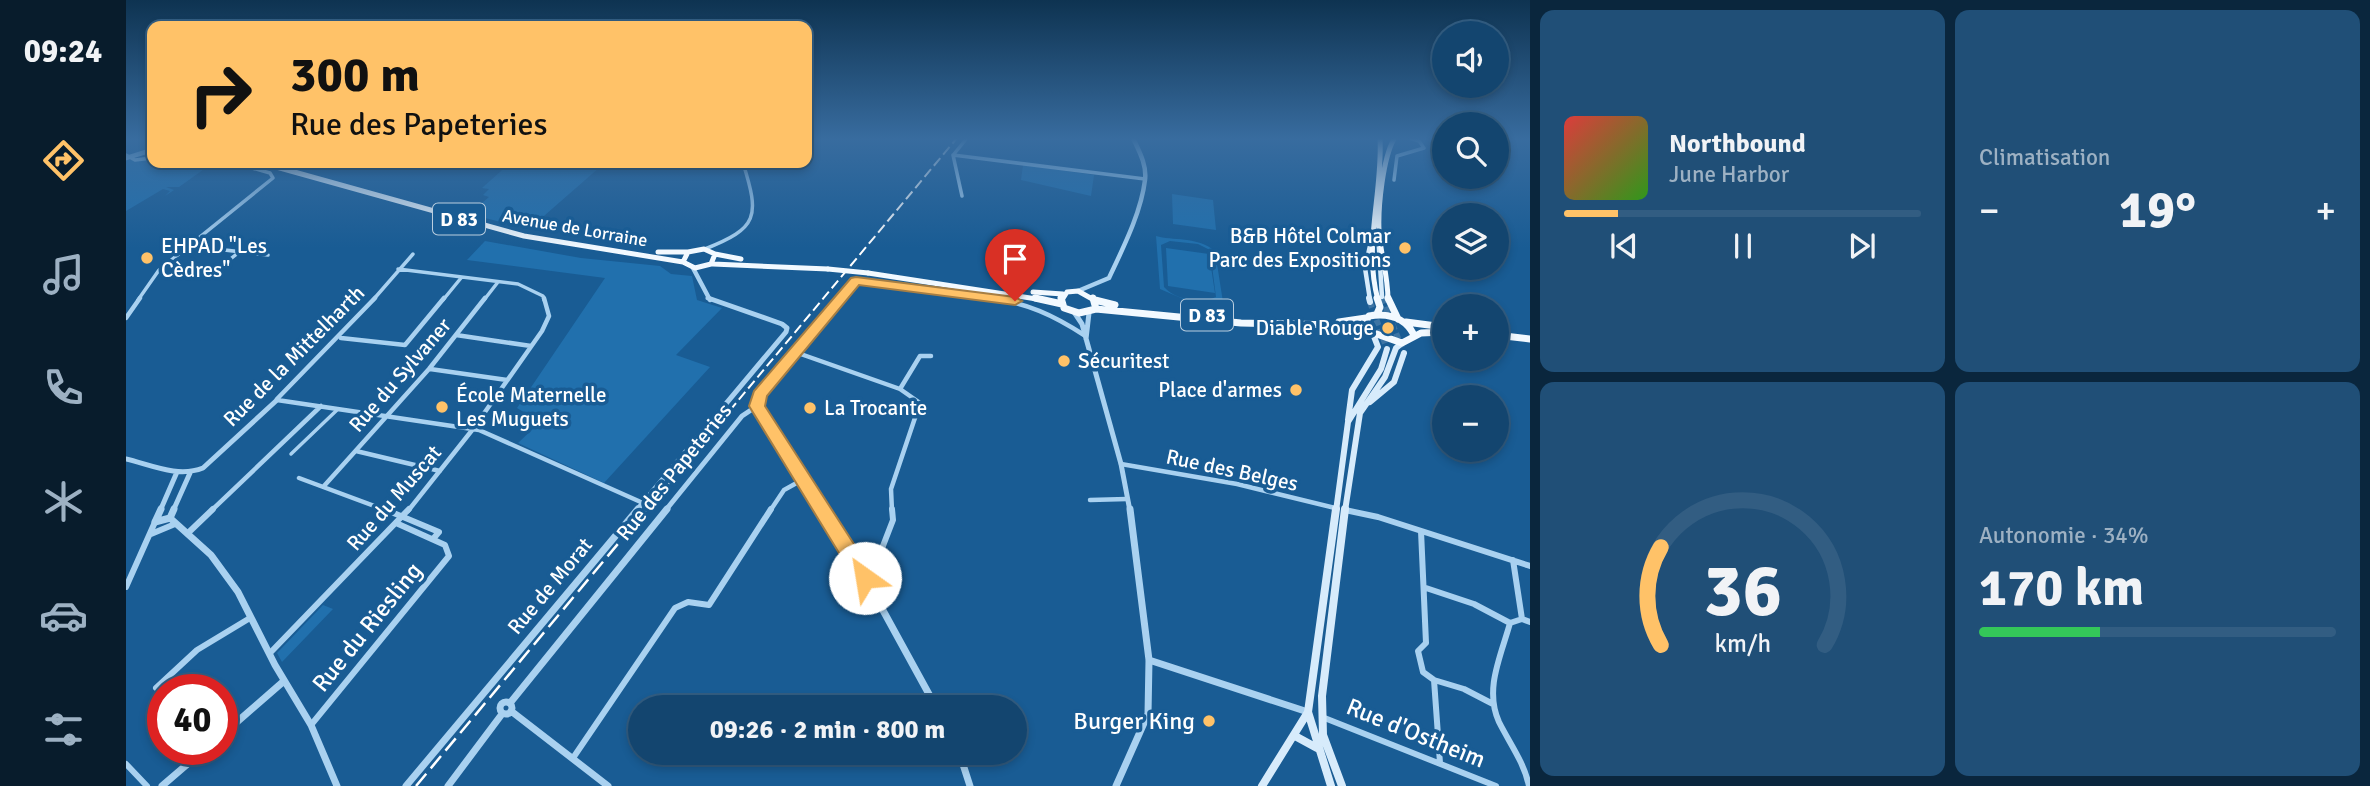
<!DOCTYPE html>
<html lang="fr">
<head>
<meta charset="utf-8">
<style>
	body { margin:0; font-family:Signika,sans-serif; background:#204f77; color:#f1f3f6; height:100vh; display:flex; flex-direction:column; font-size:26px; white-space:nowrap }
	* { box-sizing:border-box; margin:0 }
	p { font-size:23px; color:#9db1c3 }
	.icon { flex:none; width:38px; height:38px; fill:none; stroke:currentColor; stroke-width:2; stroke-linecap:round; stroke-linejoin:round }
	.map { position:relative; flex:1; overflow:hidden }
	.panel { display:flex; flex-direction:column; gap:10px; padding:10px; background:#0a263d; width:840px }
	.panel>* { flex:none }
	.guide { position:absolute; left:21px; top:21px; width:665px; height:147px; border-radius:14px; box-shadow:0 4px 10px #0003,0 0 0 2px #325d82; background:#ffc268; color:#111; overflow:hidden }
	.controls { position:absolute; left:1306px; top:21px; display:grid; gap:14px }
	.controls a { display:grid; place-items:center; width:77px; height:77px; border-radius:50%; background:#13456f; box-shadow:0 4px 10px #0003,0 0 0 2px #325d82; font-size:35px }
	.speed { position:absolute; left:21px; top:674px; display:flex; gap:14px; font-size:35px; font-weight:700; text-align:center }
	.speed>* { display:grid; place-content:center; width:91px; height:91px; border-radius:50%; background:#13456f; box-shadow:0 4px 10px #0003,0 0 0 2px #325d82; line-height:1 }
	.speed .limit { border:10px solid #d22; background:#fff; color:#111 }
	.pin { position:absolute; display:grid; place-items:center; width:60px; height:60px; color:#fff; margin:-72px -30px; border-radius:50% 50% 50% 0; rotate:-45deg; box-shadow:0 0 7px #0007 }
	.pin .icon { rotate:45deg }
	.me { position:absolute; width:77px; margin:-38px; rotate:328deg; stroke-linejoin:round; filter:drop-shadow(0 0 5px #0008) }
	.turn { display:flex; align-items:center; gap:24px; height:147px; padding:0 28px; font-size:32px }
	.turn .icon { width:91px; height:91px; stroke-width:2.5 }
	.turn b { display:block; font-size:49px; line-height:60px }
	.big { font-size:52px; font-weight:700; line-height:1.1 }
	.panel .widget { flex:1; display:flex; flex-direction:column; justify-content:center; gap:10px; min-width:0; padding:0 24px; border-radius:14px; background:#204f77 }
	.panel .dial { align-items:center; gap:0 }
	.dial svg { height:182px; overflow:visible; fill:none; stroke:#325d82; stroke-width:7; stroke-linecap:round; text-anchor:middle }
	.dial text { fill:#f1f3f6; stroke:none }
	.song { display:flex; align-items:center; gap:21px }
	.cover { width:84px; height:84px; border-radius:10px; background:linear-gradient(135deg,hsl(0 70% 55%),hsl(110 70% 35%)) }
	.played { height:7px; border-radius:4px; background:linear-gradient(90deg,#ffc268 15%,#325d82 15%) }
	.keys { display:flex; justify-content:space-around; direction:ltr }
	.heat { display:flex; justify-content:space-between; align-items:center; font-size:38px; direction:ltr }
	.charge { height:10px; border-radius:5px; background:linear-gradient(90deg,#34c759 34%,#325d82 0) }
	.panel .tiles { flex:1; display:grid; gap:10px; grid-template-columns:repeat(2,1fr) }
	.trip { position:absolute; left:502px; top:695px; width:399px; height:70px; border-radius:35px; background:#13456f; box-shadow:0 4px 10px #0003,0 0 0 2px #325d82; font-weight:700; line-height:70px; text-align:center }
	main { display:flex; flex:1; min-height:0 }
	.dock { display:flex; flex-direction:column; width:126px; justify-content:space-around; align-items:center; background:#081c2c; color:#9db1c3 }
	.dock .icon { width:49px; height:49px }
	.dock .selected { color:#ffc268 }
	.dock b { font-size:32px; color:#f1f3f6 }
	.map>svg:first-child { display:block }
</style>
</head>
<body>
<main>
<nav class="dock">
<b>09:24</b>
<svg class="icon selected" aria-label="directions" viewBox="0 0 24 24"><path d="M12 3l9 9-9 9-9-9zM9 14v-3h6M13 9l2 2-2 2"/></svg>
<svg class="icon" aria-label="music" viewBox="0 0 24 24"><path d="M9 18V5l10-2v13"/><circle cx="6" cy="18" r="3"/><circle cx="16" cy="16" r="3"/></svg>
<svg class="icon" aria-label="phone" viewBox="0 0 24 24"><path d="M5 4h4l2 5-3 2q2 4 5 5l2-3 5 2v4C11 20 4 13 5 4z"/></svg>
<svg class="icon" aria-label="climate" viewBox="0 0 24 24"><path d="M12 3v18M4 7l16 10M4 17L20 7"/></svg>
<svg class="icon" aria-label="car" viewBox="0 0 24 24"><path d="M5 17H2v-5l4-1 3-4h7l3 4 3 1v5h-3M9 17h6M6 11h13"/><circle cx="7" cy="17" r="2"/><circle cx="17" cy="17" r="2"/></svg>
<svg class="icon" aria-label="filters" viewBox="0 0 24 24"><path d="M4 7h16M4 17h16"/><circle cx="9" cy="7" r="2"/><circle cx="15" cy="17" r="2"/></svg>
</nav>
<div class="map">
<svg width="1404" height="786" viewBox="0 0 1404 786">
	<rect width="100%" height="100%" fill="#195c94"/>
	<!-- green -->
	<path fill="#2170ad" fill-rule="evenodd" d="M 26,159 L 26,163 L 64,163 L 81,167 L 53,187 L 40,187 L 48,190 L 39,196 L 44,191 L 37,189 L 0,211 L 0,160 Z
		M 384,163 L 448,163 L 474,167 L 403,229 L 343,214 L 363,197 L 357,195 L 363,189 L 356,188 Z
		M 897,165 L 968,175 L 965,196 L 895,180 Z
		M 1046,194 L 1087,200 L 1090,230 L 1047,224 Z
		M 1030,236 C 1046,241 1071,236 1089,251 L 1097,302 L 1062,301 L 1034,289 ZM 1044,241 L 1072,244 L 1084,250 L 1090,297 C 1075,304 1049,300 1038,287 L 1035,245 Z
		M 359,241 L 455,258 L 534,266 L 545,274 L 566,276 L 571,300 L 596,308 L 550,355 L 584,367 L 478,483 L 392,443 L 414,422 L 391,408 L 479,278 L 341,260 Z
		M 1040,248 L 1083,254 L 1089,293 L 1042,286 Z
		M 197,605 L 207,609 L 156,662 L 151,653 Z"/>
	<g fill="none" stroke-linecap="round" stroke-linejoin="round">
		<!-- secondary-tunnel-far1 -->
		<path stroke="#3c74a4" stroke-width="4.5" stroke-dasharray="4.5 2.5" stroke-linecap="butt" d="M 1256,297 L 1257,300"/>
		<!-- secondary-tunnel -->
		<path stroke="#3c74a4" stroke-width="6" stroke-dasharray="6 3.5" stroke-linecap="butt" d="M 1256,298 L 1278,353
			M 1244,302 L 1261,349"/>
		<!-- pedestrian -->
		<path stroke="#a9d1f0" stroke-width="3.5" d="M 165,454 L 211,410"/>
		<!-- minor-far2 -->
		<path stroke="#a9d1f0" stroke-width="3.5" d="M 828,154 L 841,138
			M 0,155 L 9,160 L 26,158
			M 827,155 L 1019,179
			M 827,155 L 836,196
			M 1268,180 L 1271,156 L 1298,148 L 1293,141 L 1283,138
			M 64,246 L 142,255
			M 579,249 C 632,228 634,217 617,163
			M 97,265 L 112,253
			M 272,269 L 392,284 L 417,296 L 418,300
			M 12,300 L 33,270 L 147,178 L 144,173 L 108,163
			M 247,300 L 287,254
			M 317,300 L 335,278
			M 358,300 L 372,282
			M 714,300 L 730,281 L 878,300"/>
		<!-- minor-far1 -->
		<path stroke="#a9d1f0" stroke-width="4.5" d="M 864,298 C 901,303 927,315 958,335
			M 0,318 L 14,298
			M 330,335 L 405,346
			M 215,338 L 279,345 L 318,298
			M 669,352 L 774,389 L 794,403 L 765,489 L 766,511
			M 304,369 L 381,380
			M 774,389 L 794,356 L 805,356
			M 151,399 L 249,298
			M 151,400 L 353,430 L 517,503
			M 631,406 L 637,389 L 715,298
			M 230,451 L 314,471
			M 995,464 L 1111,484 L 1209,508
			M 173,478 L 262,511
			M 198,486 L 303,369 L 359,298
			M 964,500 L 1001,499
			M 1219,510 L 1223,511
			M 85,511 L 195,406
			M 282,511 L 347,429 L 416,331 L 423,316 L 418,298
			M 644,511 L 658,490 L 676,480"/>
		<!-- minor -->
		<path stroke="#a9d1f0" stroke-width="6" d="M 258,509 L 313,532 L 307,539
			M 1219,510 L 1252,517 L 1404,566
			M 1295,531 L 1300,643 L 1292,651 L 1297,672 L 1308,680 L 1314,763
			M 62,533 L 87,509
			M 25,534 L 49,524
			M 1387,560 L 1396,619 L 1404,622
			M 743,582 L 767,520 L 766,509
			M 0,587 L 29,522
			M 1300,588 L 1348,604 L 1384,623
			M 1396,619 L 1384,623 C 1375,656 1358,689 1373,722 C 1384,744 1398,762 1403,786
			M 144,653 L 283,509
			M 1308,680 L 1338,689 L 1367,704
			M 30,688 L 71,650 L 124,618
			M 1196,717 L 1370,786
			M 185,725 L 323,556 L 319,545 L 270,523
			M 447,758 L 549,608 L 562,602 L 583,605 L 645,509
			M 0,764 L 21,786"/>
		<!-- tertiary-far2 -->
		<path stroke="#a9d1f0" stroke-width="4.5" d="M 0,158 L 26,150
			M 567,268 L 584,300
			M 952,291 L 983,278 C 997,248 1015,213 1019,180 C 1021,165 1013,151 1007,138"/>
		<!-- tertiary-far1 -->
		<path stroke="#a9d1f0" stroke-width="5" d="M 948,312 L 956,324 L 995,464 L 1004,511
			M 960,339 L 963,313
			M 0,459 C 25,465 52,478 77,468 L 151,400
			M 34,511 L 51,472
			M 47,511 L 64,473
			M 510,511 L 660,332 L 661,328 L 656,324 L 582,298
			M 539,511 L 616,416 L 631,406 L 697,511"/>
		<!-- tertiary -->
		<path stroke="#a9d1f0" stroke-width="7" d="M 696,509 L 742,583 L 810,707
			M 44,518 L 85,555 L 112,592 L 149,665 L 185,725 L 211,786
			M 29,522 L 44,518 L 48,509
			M 29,522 L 35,509
			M 1023,660 L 1182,712
			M374 708a6 6 0 1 1 12 0a6 6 0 1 1-12 0Z
			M 384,703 L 541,509
			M 385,711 L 482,786
			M 96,735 L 158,681
			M 833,752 L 844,786
			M 36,786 L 79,749
			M 280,786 L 512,509
			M 322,786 L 376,714
			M 990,786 L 1022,714 L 1023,660 L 1004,509"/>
		<!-- secondary-far2 -->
		<path stroke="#d7ebfb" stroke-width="4.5" d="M 1252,233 L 1256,297
			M 1244,300 L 1239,268 L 1246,237"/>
		<!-- secondary-far1 -->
		<path stroke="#d7ebfb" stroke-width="6" d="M 1243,298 L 1244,302
			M 1244,402 L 1268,382 L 1278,353
			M 1222,420 L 1226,390 L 1252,347 L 1247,334
			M 1210,511 L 1222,422 L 1255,369 L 1261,349
			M 1219,511 L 1234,413 L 1259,377 L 1270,348 L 1276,343"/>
		<!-- secondary -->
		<path stroke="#d7ebfb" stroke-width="8" d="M 1182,712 L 1205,786
			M 1169,736 L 1191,748
			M 1136,786 L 1182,712 L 1210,509
			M 1216,786 L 1197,735 L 1196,696 L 1219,509"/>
		<!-- primary-far1 -->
		<path stroke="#f2f9ff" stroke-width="5" d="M 136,163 L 398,236 L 557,262
			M 578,249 L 589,254 L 585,264 L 569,268 L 557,262 L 562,252 Z
			M 532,252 L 562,252
			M 589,254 L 615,259
			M 587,264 L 702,269
			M 742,273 L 917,300
			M 907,292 L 937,294
			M 936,300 L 941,292 L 952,291 L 968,300
			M 1252,300 C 1237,246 1257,192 1254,138
			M 1262,300 C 1262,273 1254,253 1253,230 C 1252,207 1257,158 1268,139"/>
		<!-- primary -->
		<path stroke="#f2f9ff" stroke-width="7" d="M 909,298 L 936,304
			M 935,298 L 938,308 L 953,313 L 970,309 L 967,298
			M 1262,298 L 1272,319
			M 969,300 L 989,305
			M 970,309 L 1115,323 L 1211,325 L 1247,334
			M 1251,314 L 1254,307 L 1251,298
			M 1213,322 L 1240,318
			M 1280,322 L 1318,327
			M 1239,323 L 1243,316 C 1261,313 1279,317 1288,335
			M 1245,332 L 1276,343 L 1295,333 L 1318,332
			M 1370,335 L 1404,339"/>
		<!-- rail-far1 -->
		<path stroke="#fff" stroke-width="2" stroke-dasharray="10 4.5" stroke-linecap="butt" d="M 520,511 L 831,138"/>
		<!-- rail -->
		<path stroke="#fff" stroke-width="2.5" stroke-dasharray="16 7" stroke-linecap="butt" d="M 290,786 L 521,509"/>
		<!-- primary-bridge -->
		<path stroke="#f2f9ff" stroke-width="5" d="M 702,269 L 742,273"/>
	</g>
	<!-- sky -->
	<linearGradient id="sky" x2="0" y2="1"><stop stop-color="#0e3351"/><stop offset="0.56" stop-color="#386c9f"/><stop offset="1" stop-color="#386c9f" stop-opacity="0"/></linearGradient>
	<rect width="1404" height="248" fill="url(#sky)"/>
	<!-- route -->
	<path fill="#ffc268" stroke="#a67e44" stroke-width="2" d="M 730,277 L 889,297 L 896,301 L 889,305 L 733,285 L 641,396 L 639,406 L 746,572 L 749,578 L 746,584 L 739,587 L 732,584 L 623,406 L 628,391 L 725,278 Z"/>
	<!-- markers -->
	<g fill="#ffc268" stroke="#195c94" stroke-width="2.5">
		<circle cx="1279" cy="248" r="7"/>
		<circle cx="21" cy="258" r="7"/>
		<circle cx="1262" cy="328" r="7"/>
		<circle cx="938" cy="361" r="7"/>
		<circle cx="1170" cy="390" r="7"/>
		<circle cx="316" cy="407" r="7"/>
		<circle cx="684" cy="408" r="7"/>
		<circle cx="1083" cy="721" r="7"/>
	</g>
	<g text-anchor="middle" stroke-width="7" stroke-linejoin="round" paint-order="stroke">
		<!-- far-street labels -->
		<g font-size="18" fill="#fff" stroke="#195c94">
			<text transform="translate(449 228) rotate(10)" y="6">Avenue de Lorraine</text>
		</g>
		<!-- shield labels -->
		<g fill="#195c94" stroke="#bacedf" stroke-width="2">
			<rect x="307" y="203.5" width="52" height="31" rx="5"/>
			<rect x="1055" y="299.5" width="52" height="31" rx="5"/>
		</g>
		<g font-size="19" font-weight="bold" fill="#fff">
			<text x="333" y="226">D 83</text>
			<text x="1081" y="322">D 83</text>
		</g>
		<!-- poi labels -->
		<g font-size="21" fill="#fff" stroke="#195c94" text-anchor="start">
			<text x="1265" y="243" text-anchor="end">B&amp;B Hôtel Colmar<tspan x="1265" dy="24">Parc des Expositions</tspan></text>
			<text x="35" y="253">EHPAD "Les<tspan x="35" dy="24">Cèdres"</tspan></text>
			<text x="1248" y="335" text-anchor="end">Diable Rouge</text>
			<text x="952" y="368">Sécuritest</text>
			<text x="1156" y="397" text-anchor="end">Place d'armes</text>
			<text x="330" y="402">École Maternelle<tspan x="330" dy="24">Les Muguets</tspan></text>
			<text x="698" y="415">La Trocante</text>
		</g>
		<!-- street labels -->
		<g font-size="21" fill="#fff" stroke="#195c94">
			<text transform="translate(168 356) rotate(-45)" y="7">Rue de la Mittelharth</text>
			<text transform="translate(274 375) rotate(-49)" y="7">Rue du Sylvaner</text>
			<text transform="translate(1106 470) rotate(12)" y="7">Rue des Belges</text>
			<text transform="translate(548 472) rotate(-51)" y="7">Rue des Papeteries</text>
			<text transform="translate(268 498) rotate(-49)" y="7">Rue du Muscat</text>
			<text transform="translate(424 586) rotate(-50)" y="7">Rue de Morat</text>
		</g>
		<!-- near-street labels -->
		<g font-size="24" fill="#fff" stroke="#195c94">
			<text transform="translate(241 627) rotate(-51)" y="8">Rue du Riesling</text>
			<text transform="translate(1290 733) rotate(22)" y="8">Rue d'Ostheim</text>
		</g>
		<!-- near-poi labels -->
		<g font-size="24" fill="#fff" stroke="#195c94" text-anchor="end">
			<text x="1069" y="729">Burger King</text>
		</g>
	</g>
</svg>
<div class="controls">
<a><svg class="icon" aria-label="sound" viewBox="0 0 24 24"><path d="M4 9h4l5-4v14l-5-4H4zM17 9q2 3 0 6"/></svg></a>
<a><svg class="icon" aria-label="search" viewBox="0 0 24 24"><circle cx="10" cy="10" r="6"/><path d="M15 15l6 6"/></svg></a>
<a><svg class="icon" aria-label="layers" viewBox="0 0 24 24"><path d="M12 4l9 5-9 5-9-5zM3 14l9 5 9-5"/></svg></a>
<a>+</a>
<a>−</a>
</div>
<div class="speed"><div class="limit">40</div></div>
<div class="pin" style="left:889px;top:301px;background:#d93025"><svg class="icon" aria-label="arrive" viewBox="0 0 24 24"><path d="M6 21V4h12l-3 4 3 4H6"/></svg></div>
<svg class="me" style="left:739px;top:578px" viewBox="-20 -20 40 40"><circle r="19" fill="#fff"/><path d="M0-13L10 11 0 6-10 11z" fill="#ffc268"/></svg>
<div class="trip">09:26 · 2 min · 800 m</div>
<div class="guide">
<div class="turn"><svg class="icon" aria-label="right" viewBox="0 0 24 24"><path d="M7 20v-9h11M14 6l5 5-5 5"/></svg><div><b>300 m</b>Rue des Papeteries</div></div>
</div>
</div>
<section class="panel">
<div class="tiles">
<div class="widget">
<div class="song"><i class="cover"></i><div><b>Northbound</b><p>June Harbor</p></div></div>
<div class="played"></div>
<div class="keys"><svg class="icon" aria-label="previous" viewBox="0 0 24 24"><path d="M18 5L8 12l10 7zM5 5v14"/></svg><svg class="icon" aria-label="pause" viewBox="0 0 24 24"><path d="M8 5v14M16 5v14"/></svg><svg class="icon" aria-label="next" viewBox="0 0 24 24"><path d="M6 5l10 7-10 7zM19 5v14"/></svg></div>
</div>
<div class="widget"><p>Climatisation</p>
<div class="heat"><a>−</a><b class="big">19°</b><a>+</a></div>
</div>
<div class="widget dial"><svg viewBox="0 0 100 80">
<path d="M14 69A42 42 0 1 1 86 69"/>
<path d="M14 69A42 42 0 0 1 14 26" stroke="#ffc268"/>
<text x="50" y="56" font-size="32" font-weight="700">36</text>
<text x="50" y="72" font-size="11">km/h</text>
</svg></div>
<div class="widget"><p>Autonomie · 34%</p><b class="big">170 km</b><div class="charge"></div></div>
</div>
</section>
</main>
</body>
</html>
